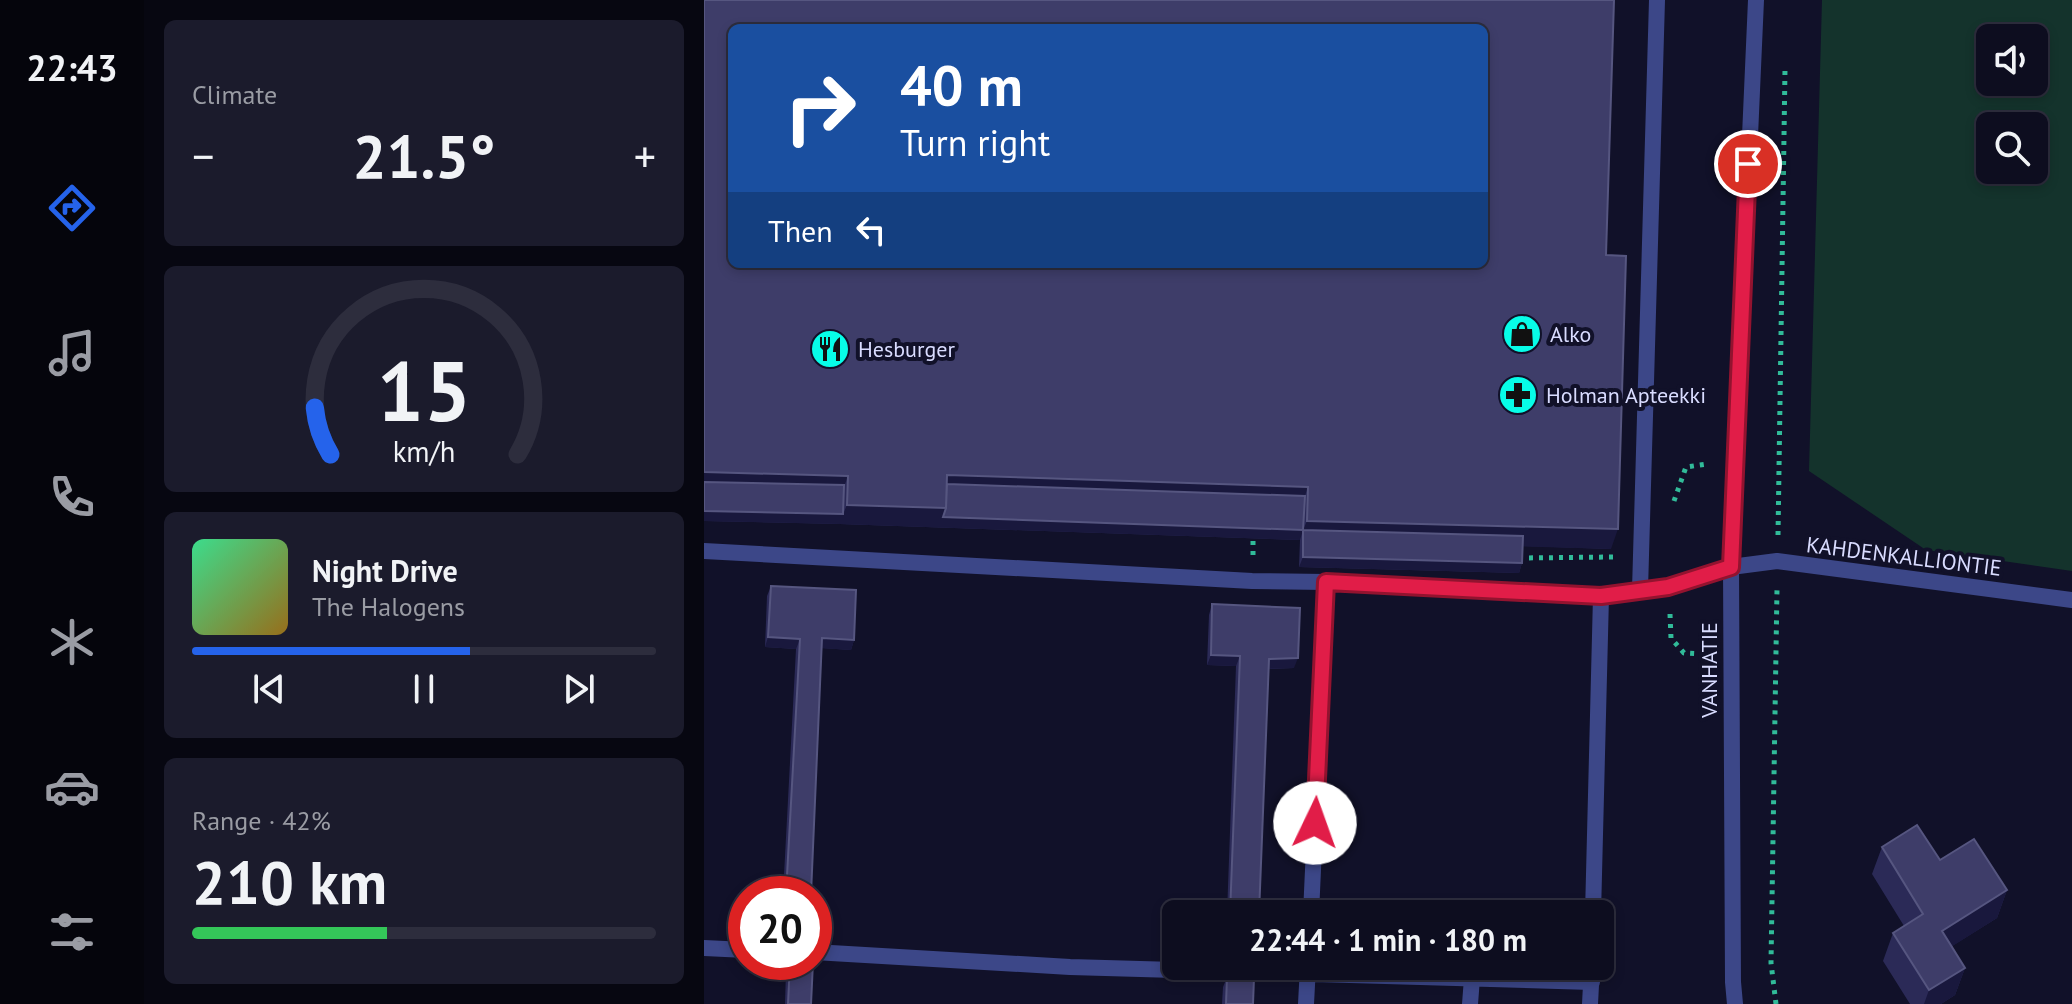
<!DOCTYPE html>
<html lang="en">
<head>
<meta charset="utf-8">
<style>
	body { margin:0; font-family:"PT Sans",sans-serif; background:#1b1b2c; color:#f1f3f6; height:100vh; display:flex; flex-direction:column; font-size:30px; white-space:nowrap }
	* { box-sizing:border-box; margin:0 }
	p { font-size:26px; color:#9a9ca4 }
	.icon { flex:none; width:44px; height:44px; fill:none; stroke:currentColor; stroke-width:2; stroke-linecap:round; stroke-linejoin:round }
	.map { position:relative; flex:1; overflow:hidden }
	.details { display:flex; flex-direction:column; gap:20px; padding:20px; background:#070711; width:560px }
	.details>* { flex:none }
	.hud { position:absolute; left:24px; top:24px; width:760px; height:244px; border-radius:12px; box-shadow:0 4px 12px #0003,0 0 0 2px #2d2d3d; background:#1a4fa0; color:#fff; overflow:hidden }
	.tools { position:absolute; left:1272px; top:24px; display:grid; gap:16px }
	.tools a { display:grid; place-items:center; width:72px; height:72px; border-radius:12px; background:#0d0d1f; box-shadow:0 4px 12px #0003,0 0 0 2px #2d2d3d; font-size:40px }
	.speed { position:absolute; left:24px; top:876px; display:flex; gap:16px; font-size:40px; font-weight:700; text-align:center }
	.speed>* { display:grid; place-content:center; width:104px; height:104px; border-radius:50%; background:#0d0d1f; box-shadow:0 4px 12px #0003,0 0 0 2px #2d2d3d; line-height:1 }
	.speed .limit { border:12px solid #d22; background:#fff; color:#111 }
	.pin { position:absolute; display:grid; place-items:center; width:68px; height:68px; color:#fff; margin:-34px; border:4px solid #fff; border-radius:50%; box-shadow:0 2px 8px #0007 }
	.me { position:absolute; width:88px; margin:-44px; rotate:3deg; stroke-linejoin:round; filter:drop-shadow(0 0 6px #0008) }
	.turn { display:flex; align-items:center; gap:28px; height:168px; padding:0 40px; font-size:36px }
	.turn .icon { width:104px; height:104px; stroke-width:2.5 }
	.turn b { display:block; font-size:56px; line-height:68px }
	.then { display:flex; align-items:center; height:76px; padding:0 40px; background:#0003; gap:16px; font-size:30px }
	.big { font-size:60px; font-weight:800; line-height:1.1 }
	.details .card { flex:1; display:flex; flex-direction:column; justify-content:center; gap:12px; min-width:0; padding:0 28px; border-radius:12px; background:#1b1b2c }
	.details .dial { align-items:center; gap:0 }
	.dial svg { height:208px; overflow:visible; fill:none; stroke:#2d2d3d; stroke-width:7; stroke-linecap:round; text-anchor:middle }
	.dial text { fill:#f1f3f6; stroke:none }
	.song { display:flex; align-items:center; gap:24px }
	.cover { width:96px; height:96px; border-radius:12px; background:linear-gradient(135deg,hsl(150 70% 55%),hsl(40 70% 35%)) }
	.played { height:8px; border-radius:4px; background:linear-gradient(90deg,#2563eb 60%,#2d2d3d 60%) }
	.keys { display:flex; justify-content:space-around; direction:ltr }
	.heat { display:flex; justify-content:space-between; align-items:center; font-size:44px; direction:ltr }
	.charge { height:12px; border-radius:6px; background:linear-gradient(90deg,#34c759 42%,#2d2d3d 0) }
	.trip { position:absolute; left:458px; top:900px; width:452px; height:80px; border-radius:12px; background:#0d0d1f; box-shadow:0 4px 12px #0003,0 0 0 2px #2d2d3d; font-weight:800; line-height:80px; text-align:center }
	main { display:flex; flex:1; min-height:0 }
	.dock { display:flex; flex-direction:column; width:144px; justify-content:space-around; align-items:center; background:#05050c; color:#9a9ca4 }
	.dock .icon { width:56px; height:56px }
	.dock .selected { color:#2563eb }
	.dock b { font-size:36px; color:#f1f3f6 }
	.map>svg:first-child { display:block }
</style>
</head>
<body>
<main>
<nav class="dock">
<b>22:43</b>
<svg class="icon selected" aria-label="directions" viewBox="0 0 24 24"><path d="M12 3l9 9-9 9-9-9zM9 14v-3h6M13 9l2 2-2 2"/></svg>
<svg class="icon" aria-label="music" viewBox="0 0 24 24"><path d="M9 18V5l10-2v13"/><circle cx="6" cy="18" r="3"/><circle cx="16" cy="16" r="3"/></svg>
<svg class="icon" aria-label="phone" viewBox="0 0 24 24"><path d="M5 4h4l2 5-3 2q2 4 5 5l2-3 5 2v4C11 20 4 13 5 4z"/></svg>
<svg class="icon" aria-label="climate" viewBox="0 0 24 24"><path d="M12 3v18M4 7l16 10M4 17L20 7"/></svg>
<svg class="icon" aria-label="car" viewBox="0 0 24 24"><path d="M5 17H2v-5l4-1 3-4h7l3 4 3 1v5h-3M9 17h6M6 11h13"/><circle cx="7" cy="17" r="2"/><circle cx="17" cy="17" r="2"/></svg>
<svg class="icon" aria-label="filters" viewBox="0 0 24 24"><path d="M4 7h16M4 17h16"/><circle cx="9" cy="7" r="2"/><circle cx="15" cy="17" r="2"/></svg>
</nav>
<section class="details">
<div class="card"><p>Climate</p>
<div class="heat"><a>−</a><b class="big">21.5°</b><a>+</a></div>
</div>
<div class="card dial"><svg viewBox="0 0 100 80">
<path d="M14 69A42 42 0 1 1 86 69"/>
<path d="M14 69A42 42 0 0 1 8 51" stroke="#2563eb"/>
<text x="50" y="56" font-size="32" font-weight="700">15</text>
<text x="50" y="72" font-size="11">km/h</text>
</svg></div>
<div class="card">
<div class="song"><i class="cover"></i><div><b>Night Drive</b><p>The Halogens</p></div></div>
<div class="played"></div>
<div class="keys"><svg class="icon" aria-label="previous" viewBox="0 0 24 24"><path d="M18 5L8 12l10 7zM5 5v14"/></svg><svg class="icon" aria-label="pause" viewBox="0 0 24 24"><path d="M8 5v14M16 5v14"/></svg><svg class="icon" aria-label="next" viewBox="0 0 24 24"><path d="M6 5l10 7-10 7zM19 5v14"/></svg></div>
</div>
<div class="card"><p>Range · 42%</p><b class="big">210 km</b><div class="charge"></div></div>
</section>
<div class="map">
<svg width="1368" height="1004" viewBox="0 0 1368 1004">
	<rect width="100%" height="100%" fill="#111129"/>
	<!-- green -->
	<path fill="#14332c" fill-rule="evenodd" d="M 1118,0 L 1368,0 L 1368,571 L 1222,550 L 1105,471 ZM 1286,38 L 1330,38 L 1330,82 L 1286,82 ZM 1286,126 L 1330,126 L 1330,170 L 1286,170 Z"/>
	<g fill="none" stroke-linecap="round" stroke-linejoin="round">
		<!-- path -->
		<path stroke="#31bb99" stroke-width="5" stroke-dasharray="4 6" stroke-linecap="butt" d="M 970,501 L 982,467 L 1003,464
			M 1074,535 L 1081,69
			M 549,555 L 549,539
			M 815,558 L 910,557
			M 966,614 L 967,638 L 980,653 L 998,654
			M 1072,1004 L 1067,963 L 1073,589"/>
		<!-- lane -->
		<path stroke="#3c4788" stroke-width="16" d="M 0,551 L 548,581 L 622,582 L 897,596 L 964,587 L 1027,567 L 1073,561 L 1368,600
			M 936,590 L 953,0
			M 607,914 L 622,582
			M 889,914 L 897,596
			M 0,948 L 42,950
			M 110,952 L 366,967 L 888,982
			M 602,1004 L 604,966
			M 766,1004 L 768,978
			M 886,1004 L 888,966"/>
		<!-- street -->
		<path stroke="#3c4788" stroke-width="16" d="M 1031,1004 L 1029,982 L 1027,567 L 1052,0"/>
	</g>
	<!-- wall -->
	<path fill="#2b2a57" d="M 0,0 L 902,255 L 907,549 L 819,546 L 818,563 L 815,573 L 595,567 L 596,540 L 136,524 L 0,521 Z
		M 67,586 L 150,640 L 147,650 L 118,648 L 107,894 L 79,894 L 92,649 L 61,647 L 63,596 Z
		M 508,604 L 590,668 L 565,669 L 555,914 L 523,914 L 532,666 L 503,665 L 505,615 Z
		M 1178,847 L 1236,860 L 1303,890 L 1293,918 L 1248,946 L 1261,968 L 1251,995 L 1237,1004 L 1206,1004 L 1179,961 L 1189,933 L 1200,926 L 1168,874 Z
		M 85,962 L 109,962 L 107,1004 L 81,1004 L 82,970 Z
		M 523,977 L 549,1004 L 518,1004 L 519,987 Z"/>
	<!-- shaded-wall -->
	<path fill="#19183d" d="M 0,472 L 144,476 L 137,495 L 0,491 Z
		M 243,475 L 604,487 L 597,507 L 239,494 Z
		M 143,505 L 242,508 L 599,530 L 596,540 L 136,524 L 0,521 L 0,511 L 139,514 Z
		M 603,521 L 914,529 L 907,549 L 599,540 L 599,530 Z
		M 599,557 L 818,563 L 815,573 L 595,567 Z
		M 64,637 L 96,639 L 92,649 L 61,647 Z
		M 118,638 L 150,640 L 147,650 L 115,648 Z
		M 507,655 L 536,656 L 532,666 L 503,665 Z
		M 594,658 L 590,668 L 561,669 L 565,659 Z
		M 1303,890 L 1293,918 L 1228,959 L 1238,931 Z
		M 1261,968 L 1251,995 L 1237,1004 L 1220,1004 L 1225,990 Z"/>
	<!-- building -->
	<path fill="#3e3d69" stroke="#565680" stroke-width="2" fill-rule="evenodd" d="M 0,0 L 910,0 L 902,255 L 922,256 L 914,529 L 603,521 L 604,487 L 243,475 L 242,508 L 143,505 L 144,476 L 0,472 ZM 28,28 L 780,28 L 780,264 L 28,264 Z
		M 0,482 L 140,485 L 139,514 L 0,511 Z
		M 243,484 L 601,496 L 599,530 L 239,517 L 242,508 Z
		M 599,530 L 819,536 L 818,563 L 599,557 Z
		M 67,586 L 152,590 L 150,640 L 118,638 L 107,894 L 82,894 L 96,639 L 64,637 Z
		M 508,604 L 596,608 L 594,658 L 565,659 L 555,914 L 526,914 L 536,656 L 507,655 Z
		M 1213,825 L 1236,860 L 1270,839 L 1303,890 L 1238,931 L 1261,968 L 1225,990 L 1189,933 L 1219,914 L 1178,847 Z
		M 86,962 L 109,962 L 107,1004 L 84,1004 Z
		M 523,977 L 550,978 L 549,1004 L 522,1004 Z"/>
	<g fill="none" stroke-linecap="round" stroke-linejoin="round">
		<!-- route casing -->
		<g stroke="#92132f" stroke-width="20">
			<path id="route" d="M 611,823 L 622,582 L 897,596 L 964,587 L 1027,567 L 1044,164"/>
		</g>
		<!-- route -->
		<use href="#route" stroke="#e11d48" stroke-width="14"/>
	</g>
	<!-- icons -->
	<defs>
		<g id="shop-disc" transform="scale(2)"><circle r="9.5" fill="#07fde8" stroke="#111129"/><path d="M-5-2.5h2.3a2.7 3.5 0 0 1 5.4 0H5L5.5 6h-11ZM-1.5-2.5h3a1.5 2.3 0 0 0-3 0Z" fill="#111"/></g>
		<g id="restaurant-disc" transform="scale(2)"><circle r="9.5" fill="#07fde8" stroke="#111129"/><path d="M-5-6h1v4h1v-4h1v4h1v-4h1v5L-1.5 .5V6h-2V.5L-5-1ZM5-6V6H3V1.5H1.5Q1.5-4 5-6Z" fill="#111"/></g>
		<g id="pharmacy-disc" transform="scale(2)"><circle r="9.5" fill="#07fde8" stroke="#111129"/><path d="M-2-6h4v4h4v4h-4v4h-4v-4h-4v-4h4Z" fill="#111"/></g>
	</defs>
	<g fill-rule="evenodd">
		<use href="#shop-disc" x="818" y="334"/>
		<use href="#restaurant-disc" x="126" y="349"/>
		<use href="#pharmacy-disc" x="814" y="395"/>
	</g>
	<g text-anchor="middle" stroke-width="8" stroke-linejoin="round" paint-order="stroke">
		<!-- poi labels -->
		<g font-size="22" fill="#d9dcff" stroke="#111129" text-anchor="start">
			<text x="846" y="342">Alko</text>
			<text x="154" y="357">Hesburger</text>
			<text x="842" y="403">Holman Apteekki</text>
		</g>
		<!-- street labels -->
		<g font-size="22" fill="#d9dcff" stroke="#111129">
			<text transform="translate(1200 556) rotate(7)" y="8">KAHDENKALLIONTIE</text>
			<text transform="translate(1005 670) rotate(-90)" y="8">VANHATIE</text>
		</g>
	</g>
</svg>
<div class="tools">
<a><svg class="icon" aria-label="sound" viewBox="0 0 24 24"><path d="M4 9h4l5-4v14l-5-4H4zM17 9q2 3 0 6"/></svg></a>
<a><svg class="icon" aria-label="search" viewBox="0 0 24 24"><circle cx="10" cy="10" r="6"/><path d="M15 15l6 6"/></svg></a>
</div>
<div class="speed"><div class="limit">20</div></div>
<div class="pin" style="left:1044px;top:164px;background:#d93025"><svg class="icon" aria-label="arrive" viewBox="0 0 24 24"><path d="M6 21V4h12l-3 4 3 4H6"/></svg></div>
<svg class="me" style="left:611px;top:823px" viewBox="-20 -20 40 40"><circle r="19" fill="#fff"/><path d="M0-13L10 11 0 6-10 11z" fill="#e11d48"/></svg>
<div class="trip">22:44 · 1 min · 180 m</div>
<div class="hud">
<div class="turn"><svg class="icon" aria-label="right" viewBox="0 0 24 24"><path d="M7 20v-9h11M14 6l5 5-5 5"/></svg><div><b>40 m</b>Turn right</div></div>
<div class="then">Then<svg class="icon" aria-label="left" viewBox="0 0 24 24"><path d="M17 20v-9H6M10 6l-5 5 5 5"/></svg></div>
</div>
</div>
</main>
</body>
</html>
